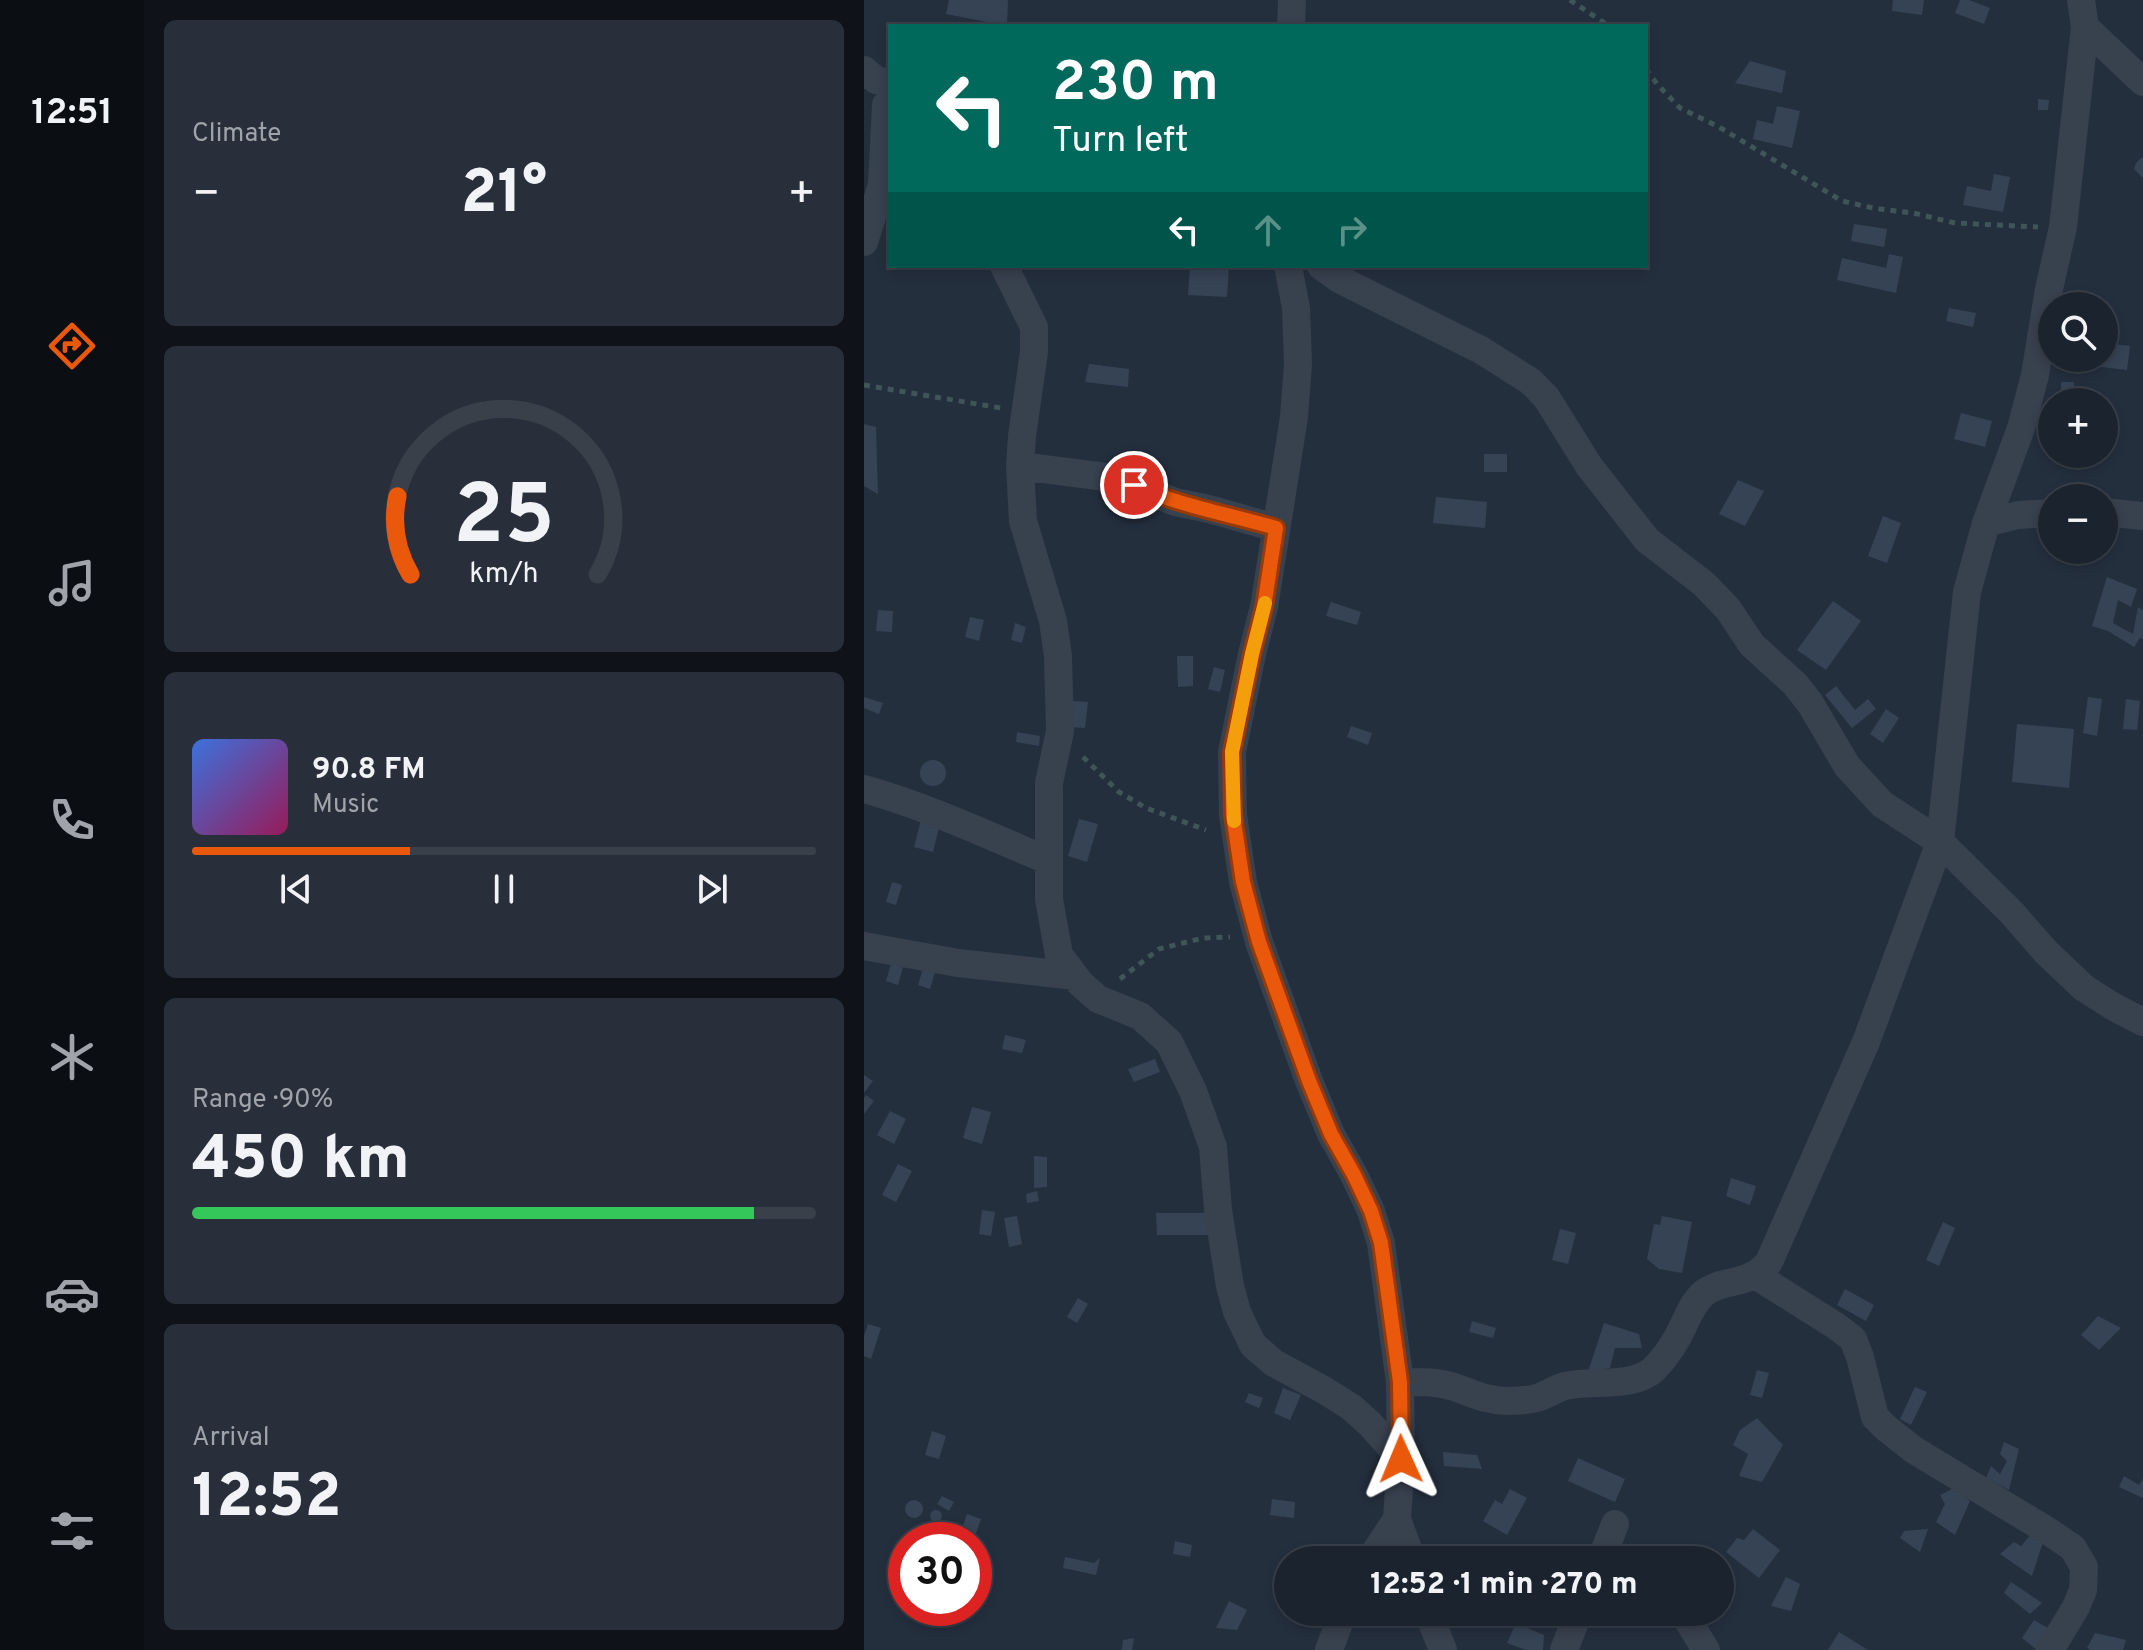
<!DOCTYPE html>
<html lang="en">
<head>
<meta charset="utf-8">
<style>
	body { margin:0; font-family:Overpass,sans-serif; background:#282f3a; color:#f1f3f6; height:100vh; display:flex; flex-direction:column; font-size:30px; white-space:nowrap }
	* { box-sizing:border-box; margin:0 }
	p { font-size:26px; color:#a0a4aa }
	.icon { flex:none; width:44px; height:44px; fill:none; stroke:currentColor; stroke-width:2; stroke-linecap:round; stroke-linejoin:round }
	.map { position:relative; flex:1; overflow:hidden }
	.side { display:flex; flex-direction:column; gap:20px; padding:20px; background:#0f1319; width:720px }
	.side>* { flex:none }
	.guide { position:absolute; left:24px; top:24px; width:760px; height:244px; border-radius:0px; box-shadow:0 4px 12px #0003,0 0 0 2px #39404a; background:#00695c; color:#fff; overflow:hidden }
	.fabs { position:absolute; left:1174px; top:292px; display:grid; gap:16px }
	.fabs a { display:grid; place-items:center; width:80px; height:80px; border-radius:50%; background:#1b232e; box-shadow:0 4px 12px #0003,0 0 0 2px #39404a; font-size:40px }
	.speed { position:absolute; left:24px; top:1522px; display:flex; gap:16px; font-size:40px; font-weight:700; text-align:center }
	.speed>* { display:grid; place-content:center; width:104px; height:104px; border-radius:50%; background:#1b232e; box-shadow:0 4px 12px #0003,0 0 0 2px #39404a; line-height:1 }
	.speed .limit { border:12px solid #d22; background:#fff; color:#111 }
	.pin { position:absolute; display:grid; place-items:center; width:68px; height:68px; color:#fff; margin:-34px; border:4px solid #fff; border-radius:50%; box-shadow:0 2px 8px #0007 }
	.me { position:absolute; width:88px; margin:-44px; rotate:359deg; stroke-linejoin:round; filter:drop-shadow(0 0 6px #0008) }
	.turn { display:flex; align-items:center; gap:28px; height:168px; padding:0 32px; font-size:36px }
	.turn .icon { width:104px; height:104px; stroke-width:2.5 }
	.turn b { display:block; font-size:56px; line-height:68px }
	.lanes { display:flex; align-items:center; height:76px; padding:0 32px; background:#0003; justify-content:center; gap:40px; direction:ltr }
	.lanes .off { opacity:.35 }
	.big { font-size:60px; font-weight:800; line-height:1.1 }
	.side .card { flex:1; display:flex; flex-direction:column; justify-content:center; gap:12px; min-width:0; padding:0 28px; border-radius:12px; background:#282f3a }
	.side .dial { align-items:center; gap:0 }
	.dial svg { height:208px; overflow:visible; fill:none; stroke:#39404a; stroke-width:7; stroke-linecap:round; text-anchor:middle }
	.dial text { fill:#f1f3f6; stroke:none }
	.song { display:flex; align-items:center; gap:24px }
	.cover { width:96px; height:96px; border-radius:12px; background:linear-gradient(135deg,hsl(220 70% 55%),hsl(330 70% 35%)) }
	.played { height:8px; border-radius:4px; background:linear-gradient(90deg,#ea580c 35%,#39404a 35%) }
	.keys { display:flex; justify-content:space-around; direction:ltr }
	.heat { display:flex; justify-content:space-between; align-items:center; font-size:44px; direction:ltr }
	.charge { height:12px; border-radius:6px; background:linear-gradient(90deg,#34c759 90%,#39404a 0) }
	.trip { position:absolute; left:410px; top:1546px; width:460px; height:80px; border-radius:40px; background:#1b232e; box-shadow:0 4px 12px #0003,0 0 0 2px #39404a; font-weight:800; line-height:80px; text-align:center }
	main { display:flex; flex:1; min-height:0 }
	.tabs { display:flex; flex-direction:column; width:144px; justify-content:space-around; align-items:center; background:#0b0e12; color:#a0a4aa }
	.tabs .icon { width:56px; height:56px }
	.tabs .selected { color:#ea580c }
	.tabs b { font-size:36px; color:#f1f3f6 }
	.map>svg:first-child { display:block }
</style>
</head>
<body>
<main>
<nav class="tabs">
<b>12:51</b>
<svg class="icon selected" aria-label="directions" viewBox="0 0 24 24"><path d="M12 3l9 9-9 9-9-9zM9 14v-3h6M13 9l2 2-2 2"/></svg>
<svg class="icon" aria-label="music" viewBox="0 0 24 24"><path d="M9 18V5l10-2v13"/><circle cx="6" cy="18" r="3"/><circle cx="16" cy="16" r="3"/></svg>
<svg class="icon" aria-label="phone" viewBox="0 0 24 24"><path d="M5 4h4l2 5-3 2q2 4 5 5l2-3 5 2v4C11 20 4 13 5 4z"/></svg>
<svg class="icon" aria-label="climate" viewBox="0 0 24 24"><path d="M12 3v18M4 7l16 10M4 17L20 7"/></svg>
<svg class="icon" aria-label="car" viewBox="0 0 24 24"><path d="M5 17H2v-5l4-1 3-4h7l3 4 3 1v5h-3M9 17h6M6 11h13"/><circle cx="7" cy="17" r="2"/><circle cx="17" cy="17" r="2"/></svg>
<svg class="icon" aria-label="filters" viewBox="0 0 24 24"><path d="M4 7h16M4 17h16"/><circle cx="9" cy="7" r="2"/><circle cx="15" cy="17" r="2"/></svg>
</nav>
<section class="side">
<div class="card"><p>Climate</p>
<div class="heat"><a>−</a><b class="big">21°</b><a>+</a></div>
</div>
<div class="card dial"><svg viewBox="0 0 100 80">
<path d="M14 69A42 42 0 1 1 86 69"/>
<path d="M14 69A42 42 0 0 1 9 39" stroke="#ea580c"/>
<text x="50" y="56" font-size="32" font-weight="700">25</text>
<text x="50" y="72" font-size="11">km/h</text>
</svg></div>
<div class="card">
<div class="song"><i class="cover"></i><div><b>90.8 FM</b><p>Music</p></div></div>
<div class="played"></div>
<div class="keys"><svg class="icon" aria-label="previous" viewBox="0 0 24 24"><path d="M18 5L8 12l10 7zM5 5v14"/></svg><svg class="icon" aria-label="pause" viewBox="0 0 24 24"><path d="M8 5v14M16 5v14"/></svg><svg class="icon" aria-label="next" viewBox="0 0 24 24"><path d="M6 5l10 7-10 7zM19 5v14"/></svg></div>
</div>
<div class="card"><p>Range · 90%</p><b class="big">450 km</b><div class="charge"></div></div>
<div class="card"><p>Arrival</p><b class="big">12:52</b></div>
</section>
<div class="map">
<svg width="1279" height="1650" viewBox="0 0 1279 1650">
	<rect width="100%" height="100%" fill="#242f3e"/>
	<!-- building -->
	<path fill="#364354" d="M 85,0 L 144,0 L 143,26 L 82,14 Z
		M 1029,0 L 1060,0 L 1058,15 L 1028,11 Z
		M 1096,0 L 1105,0 L 1126,8 L 1120,24 L 1091,13 Z
		M 886,61 L 922,71 L 918,93 L 871,83 Z
		M 1174,99 L 1185,100 L 1184,110 L 1174,110 Z
		M 913,106 L 936,111 L 928,148 L 889,139 L 893,120 L 909,124 Z
		M 1277,158 L 1279,158 L 1279,178 L 1270,169 L 1272,163 Z
		M 1130,174 L 1146,177 L 1139,212 L 1099,205 L 1103,186 L 1127,191 Z
		M 990,224 L 1023,229 L 1020,247 L 987,241 Z
		M 1025,254 L 1039,257 L 1032,293 L 973,280 L 978,258 L 1022,268 Z
		M 259,266 L 299,266 L 298,269 L 259,269 Z
		M 326,266 L 365,266 L 363,297 L 324,295 Z
		M 1085,308 L 1112,313 L 1109,327 L 1082,321 Z
		M 1240,343 L 1266,346 L 1263,370 L 1212,364 L 1213,358 L 1240,358 Z
		M 225,364 L 265,369 L 264,387 L 221,382 Z
		M 1197,382 L 1210,382 L 1210,402 L 1197,402 Z
		M 1097,413 L 1128,421 L 1121,447 L 1090,439 Z
		M 0,424 L 12,427 L 14,494 L 0,486 Z
		M 620,454 L 643,454 L 643,472 L 620,472 Z
		M 874,480 L 900,491 L 881,526 L 855,514 Z
		M 572,497 L 623,502 L 621,528 L 569,523 Z
		M 1019,516 L 1037,523 L 1023,563 L 1004,556 Z
		M 1243,577 L 1273,589 L 1267,607 L 1254,600 L 1249,623 L 1269,634 L 1274,607 L 1279,610 L 1279,639 L 1276,638 L 1270,647 L 1244,631 L 1228,626 Z
		M 969,601 L 997,621 L 962,670 L 933,650 Z
		M 467,602 L 497,612 L 493,625 L 462,616 Z
		M 14,610 L 29,611 L 28,632 L 12,631 Z
		M 106,617 L 120,620 L 115,641 L 101,637 Z
		M 151,623 L 162,627 L 158,643 L 147,640 Z
		M 313,656 L 329,656 L 329,686 L 314,687 Z
		M 350,667 L 361,670 L 356,692 L 344,689 Z
		M 972,686 L 991,710 L 1004,699 L 1012,709 L 988,728 L 961,695 Z
		M 0,697 L 19,703 L 15,714 L 0,708 Z
		M 1224,697 L 1238,699 L 1233,736 L 1219,733 Z
		M 1262,699 L 1276,701 L 1273,730 L 1259,729 Z
		M 209,701 L 224,702 L 221,728 L 206,727 Z
		M 1022,709 L 1035,718 L 1019,743 L 1006,734 Z
		M 1153,724 L 1210,729 L 1205,788 L 1148,782 Z
		M 487,726 L 508,733 L 504,745 L 483,737 Z
		M 153,732 L 176,736 L 175,746 L 152,742 Z
		M56 773a13 13 0 1 1 26 0a13 13 0 1 1-26 0Z
		M 58,816 L 77,820 L 69,852 L 50,847 Z
		M 215,819 L 234,824 L 223,862 L 204,856 Z
		M 28,882 L 38,885 L 32,905 L 22,902 Z
		M 27,964 L 39,967 L 34,985 L 22,981 Z
		M 60,965 L 72,969 L 66,989 L 54,985 Z
		M 141,1035 L 162,1040 L 158,1053 L 138,1049 Z
		M 291,1059 L 296,1072 L 270,1082 L 264,1069 Z
		M 0,1075 L 9,1081 L 0,1093 Z
		M 2,1095 L 10,1101 L 0,1114 L 0,1098 Z
		M 108,1107 L 127,1112 L 118,1144 L 99,1138 Z
		M 26,1111 L 42,1119 L 30,1144 L 13,1135 Z
		M 170,1156 L 183,1157 L 183,1187 L 170,1188 Z
		M 34,1164 L 48,1171 L 32,1202 L 18,1195 Z
		M 867,1178 L 892,1186 L 886,1205 L 862,1196 Z
		M 173,1191 L 175,1201 L 163,1203 L 162,1194 Z
		M 118,1210 L 131,1212 L 127,1236 L 115,1234 Z
		M 292,1213 L 344,1213 L 345,1235 L 293,1235 Z
		M 153,1216 L 158,1244 L 145,1247 L 140,1218 Z
		M 798,1216 L 828,1222 L 818,1273 L 795,1269 L 783,1259 L 790,1224 L 796,1225 Z
		M 1079,1222 L 1091,1228 L 1075,1266 L 1062,1260 Z
		M 696,1229 L 712,1233 L 704,1264 L 688,1260 Z
		M 981,1289 L 1010,1305 L 1002,1321 L 973,1305 Z
		M 214,1298 L 224,1304 L 213,1323 L 203,1317 Z
		M 1234,1316 L 1257,1328 L 1235,1350 L 1217,1335 Z
		M 608,1321 L 632,1328 L 629,1338 L 605,1332 Z
		M 740,1323 L 775,1334 L 778,1348 L 751,1348 L 746,1368 L 724,1372 Z
		M 4,1324 L 17,1328 L 7,1359 L 0,1356 L 0,1336 Z
		M 893,1370 L 905,1373 L 898,1398 L 886,1395 Z
		M 1051,1387 L 1063,1392 L 1047,1425 L 1036,1419 Z
		M 419,1388 L 437,1395 L 426,1420 L 410,1413 Z
		M 385,1393 L 399,1398 L 395,1408 L 381,1402 Z
		M 893,1418 L 919,1445 L 898,1482 L 875,1476 L 884,1454 L 869,1445 L 876,1430 Z
		M 68,1431 L 82,1436 L 75,1459 L 61,1455 Z
		M 1140,1442 L 1155,1449 L 1145,1490 L 1122,1478 L 1127,1466 L 1136,1474 L 1143,1461 L 1136,1454 Z
		M 579,1452 L 613,1455 L 618,1469 L 580,1466 Z
		M 714,1458 L 761,1479 L 751,1502 L 704,1481 Z
		M 1260,1476 L 1275,1485 L 1279,1479 L 1279,1498 L 1255,1487 Z
		M 1090,1488 L 1106,1501 L 1091,1535 L 1072,1522 L 1081,1504 L 1076,1495 Z
		M 646,1489 L 663,1498 L 643,1535 L 619,1521 L 631,1500 L 638,1504 Z
		M 78,1496 L 90,1502 L 85,1511 L 73,1504 Z
		M 408,1499 L 431,1502 L 430,1518 L 406,1515 Z
		M41 1509a9 9 0 1 1 18 0a9 9 0 1 1-18 0Z
		M66 1516a6 6 0 1 1 12 0a6 6 0 1 1-12 0Z
		M 103,1514 L 117,1519 L 110,1539 L 96,1534 Z
		M 889,1529 L 916,1550 L 895,1578 L 862,1552 L 873,1538 L 880,1540 Z
		M 1064,1529 L 1056,1552 L 1036,1538 L 1040,1531 Z
		M 1169,1532 L 1179,1542 L 1168,1576 L 1136,1554 L 1150,1542 L 1157,1546 Z
		M 311,1541 L 328,1545 L 326,1557 L 309,1554 Z
		M 201,1557 L 230,1563 L 236,1558 L 232,1575 L 199,1568 Z
		M 922,1577 L 936,1584 L 927,1611 L 907,1606 Z
		M 1147,1582 L 1178,1603 L 1166,1614 L 1140,1593 Z
		M 365,1601 L 383,1610 L 373,1630 L 352,1628 Z
		M 1170,1620 L 1189,1631 L 1173,1650 L 1158,1638 Z
		M 652,1623 L 680,1635 L 679,1650 L 662,1650 L 643,1643 Z
		M 975,1632 L 1004,1650 L 964,1650 Z
		M 1231,1633 L 1262,1640 L 1259,1650 L 1227,1650 L 1223,1648 Z
		M 270,1638 L 268,1650 L 258,1650 L 259,1640 Z"/>
	<g fill="none" stroke-linecap="round" stroke-linejoin="round">
		<!-- path -->
		<path stroke="#3f5557" stroke-width="5" stroke-dasharray="6 6" stroke-linecap="butt" d="M 706,0 L 745,26
			M 782,69 L 793,84 L 816,108 L 855,127 L 978,201 L 1009,208 L 1049,213 L 1091,223 L 1174,227
			M 0,385 L 137,408
			M 219,757 L 255,792 L 282,808 L 342,830
			M 256,979 L 295,949 L 339,938 L 366,937"/>
		<!-- minor -->
		<path stroke="#38414e" stroke-width="28" d="M 427,26 L 428,0
			M 1221,27 L 1279,82
			M 0,70 L 12,80 L 26,83
			M 0,242 L 18,185 L 22,105
			M 140,266 L 170,327 L 170,352 L 158,436 L 156,466 L 159,521 L 189,621 L 194,656 L 196,731 L 185,783 L 185,899 L 195,955 L 216,983 L 234,999 L 276,1016 L 305,1042 L 329,1091 L 349,1147 L 354,1210 L 366,1286 L 373,1312 L 389,1345 L 410,1363 L 460,1390 L 487,1407 L 506,1424 L 537,1459
			M 424,266 L 432,308 L 434,364 L 430,417 L 400,607 L 388,654 L 368,752 L 369,815 L 379,882 L 395,942 L 445,1081 L 467,1134 L 490,1175 L 507,1211 L 517,1243 L 536,1382 L 537,1459 L 533,1519 L 548,1560
			M 457,266 L 475,279 L 617,350 L 666,381 L 682,397 L 725,466 L 783,540 L 840,584 L 864,609 L 888,645 L 931,684 L 946,703 L 983,766 L 1018,804 L 1076,842 L 1148,913 L 1182,952 L 1220,988 L 1250,1007 L 1279,1022
			M 156,466 L 242,477 L 270,485 L 311,502 L 345,509 L 412,528
			M 1240,512 L 1279,516
			M 1122,523 L 1154,515 L 1188,513
			M 0,789 C 64,807 124,835 185,861
			M 0,946 L 94,963 L 211,976
			M 891,1275 L 972,1326 L 989,1339 L 996,1357 L 1011,1417 L 1022,1428 L 1050,1450 L 1184,1531 L 1209,1548 L 1220,1567 L 1219,1590 L 1212,1607 L 1186,1650
			M 536,1382 C 554,1382 572,1381 590,1387 C 608,1393 623,1401 643,1401 C 652,1401 665,1400 673,1398 C 683,1395 692,1388 701,1386 C 727,1380 771,1388 790,1369 C 798,1361 806,1350 812,1340 C 821,1325 826,1305 840,1293 C 861,1277 883,1288 905,1262 L 1002,1042 L 1076,842 L 1103,592 L 1122,523 L 1157,428 L 1171,375 L 1185,289 L 1199,227 L 1221,27 L 1217,0
			M 506,1560 L 533,1519
			M 737,1560 L 751,1524
			M 564,1612 L 579,1650
			M 815,1612 L 821,1616 L 842,1650
			M 465,1650 L 479,1612
			M 700,1650 L 715,1612"/>
	</g>
	<g fill="none" stroke-linecap="round" stroke-linejoin="round">
		<!-- route casing -->
		<g stroke="#983908" stroke-width="20">
			<path id="route" d="M 270,485 C 315,506 365,514 412,528 L 400,607 L 388,654 L 368,752 L 369,815 L 379,882 L 395,942 L 445,1081 L 467,1134 L 490,1175 L 507,1211 L 517,1243 L 536,1382 L 537,1459"/>
		</g>
		<!-- route -->
		<use href="#route" stroke="#ea580c" stroke-width="14"/>
		<!-- slow -->
		<path stroke="#f59e0b" stroke-width="14" d="M 370,821 L 368,752 L 388,654 L 401,603"/>
	</g>
</svg>
<div class="fabs">
<a><svg class="icon" aria-label="search" viewBox="0 0 24 24"><circle cx="10" cy="10" r="6"/><path d="M15 15l6 6"/></svg></a>
<a>+</a>
<a>−</a>
</div>
<div class="speed"><div class="limit">30</div></div>
<div class="pin" style="left:270px;top:485px;background:#d93025"><svg class="icon" aria-label="arrive" viewBox="0 0 24 24"><path d="M6 21V4h12l-3 4 3 4H6"/></svg></div>
<svg class="me" style="left:537px;top:1459px" viewBox="-20 -20 40 40"><path d="M0-17L14 15 0 8-14 15z" fill="#ea580c" stroke="#fff" stroke-width="4"/></svg>
<div class="trip">12:52 · 1 min · 270 m</div>
<div class="guide">
<div class="turn"><svg class="icon" aria-label="left" viewBox="0 0 24 24"><path d="M17 20v-9H6M10 6l-5 5 5 5"/></svg><div><b>230 m</b>Turn left</div></div>
<div class="lanes"><svg class="icon" aria-label="left" viewBox="0 0 24 24"><path d="M17 20v-9H6M10 6l-5 5 5 5"/></svg><svg class="icon off" aria-label="ahead" viewBox="0 0 24 24"><path d="M12 20V5M6 11l6-6 6 6"/></svg><svg class="icon off" aria-label="right" viewBox="0 0 24 24"><path d="M7 20v-9h11M14 6l5 5-5 5"/></svg></div>
</div>
</div>
</main>
</body>
</html>
